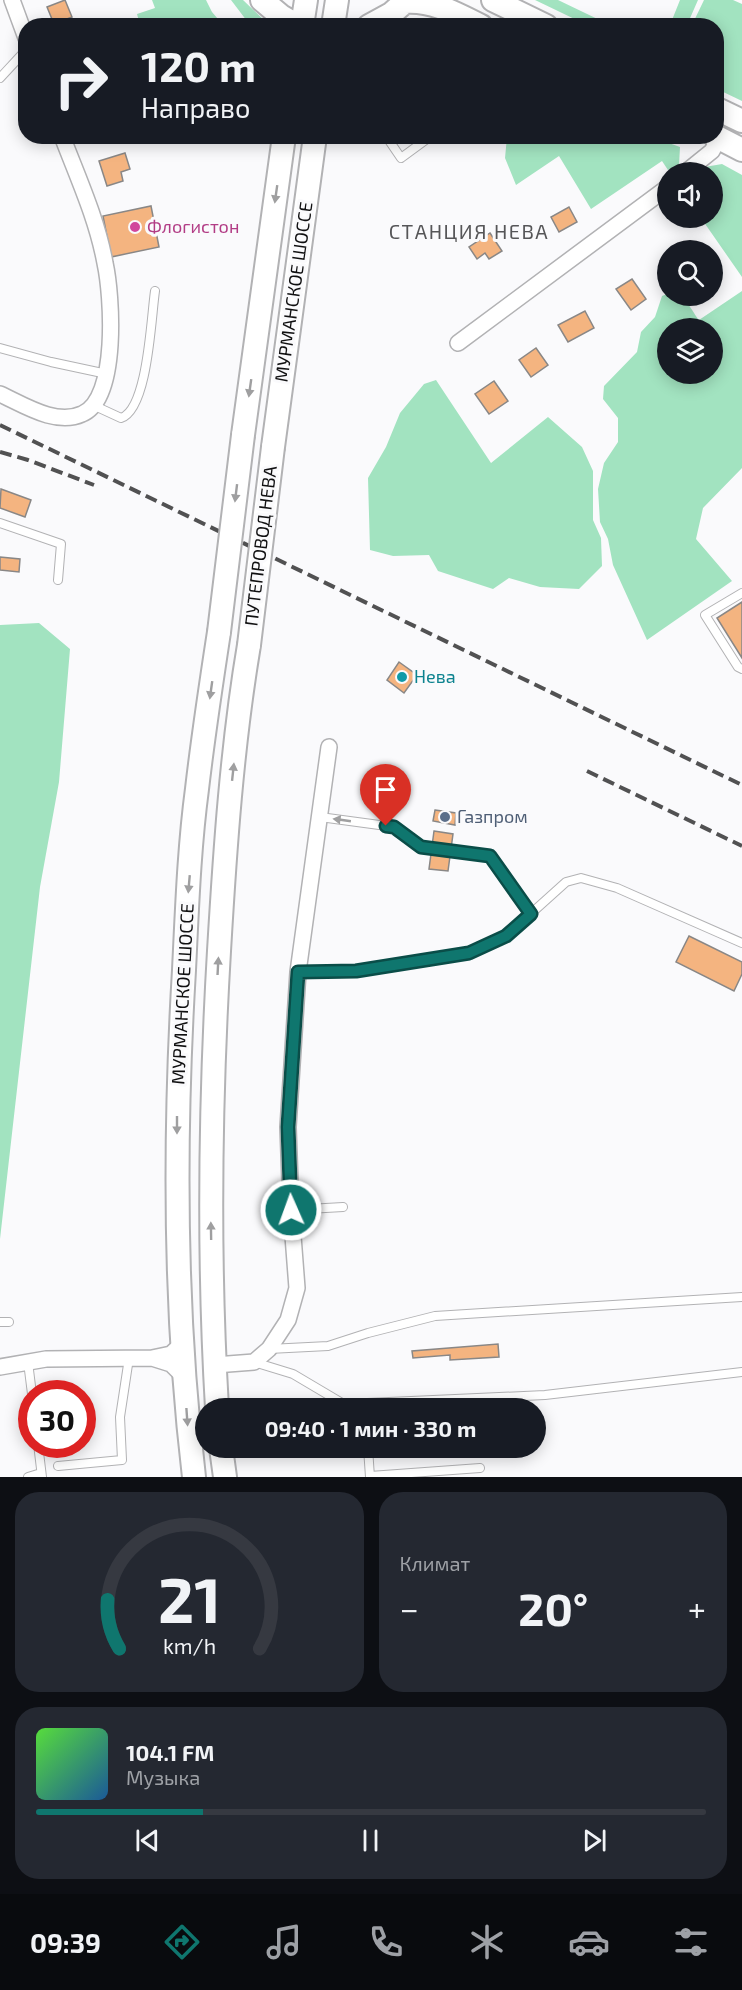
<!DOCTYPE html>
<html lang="ru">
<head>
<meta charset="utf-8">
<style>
	body { margin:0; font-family:"Exo 2",sans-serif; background:#242831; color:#f1f3f6; height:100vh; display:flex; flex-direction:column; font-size:22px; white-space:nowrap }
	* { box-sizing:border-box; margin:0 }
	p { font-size:20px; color:#9ea1a6 }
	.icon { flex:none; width:33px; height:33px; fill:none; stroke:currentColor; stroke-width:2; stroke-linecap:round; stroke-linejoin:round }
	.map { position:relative; height:1477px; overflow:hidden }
	.side { display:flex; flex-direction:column; gap:15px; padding:15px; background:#0d0f14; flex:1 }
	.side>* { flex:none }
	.hud { position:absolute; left:18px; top:18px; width:706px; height:126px; border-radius:24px; box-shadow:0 3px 15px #0003; background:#171b24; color:#f1f3f6; overflow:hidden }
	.buttons { position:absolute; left:657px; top:162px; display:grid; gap:12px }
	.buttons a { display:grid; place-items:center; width:66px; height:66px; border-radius:50%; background:#171b24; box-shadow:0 3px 15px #0003; font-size:30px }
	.speed { position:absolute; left:18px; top:1380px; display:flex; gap:12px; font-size:30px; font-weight:700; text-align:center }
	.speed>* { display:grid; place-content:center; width:78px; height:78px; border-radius:50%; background:#171b24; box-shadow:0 3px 15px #0003; line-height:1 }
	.speed .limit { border:9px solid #d22; background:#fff; color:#111 }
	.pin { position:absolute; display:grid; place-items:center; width:51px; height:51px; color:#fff; margin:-62px -26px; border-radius:50% 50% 50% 0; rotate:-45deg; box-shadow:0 0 6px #0007 }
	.pin .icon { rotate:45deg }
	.me { position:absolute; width:66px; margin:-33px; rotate:358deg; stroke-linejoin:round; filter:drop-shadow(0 0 4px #0008) }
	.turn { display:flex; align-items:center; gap:21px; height:126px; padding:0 24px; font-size:27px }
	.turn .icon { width:78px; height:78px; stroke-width:2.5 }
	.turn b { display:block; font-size:42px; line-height:51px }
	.big { font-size:45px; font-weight:700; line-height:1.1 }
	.side .card { flex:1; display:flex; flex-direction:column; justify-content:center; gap:9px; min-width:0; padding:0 21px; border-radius:24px; background:#242831 }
	.side .dial { align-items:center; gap:0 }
	.dial svg { height:156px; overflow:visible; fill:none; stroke:#363941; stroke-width:7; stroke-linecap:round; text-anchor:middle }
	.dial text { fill:#f1f3f6; stroke:none }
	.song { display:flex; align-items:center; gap:18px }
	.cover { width:72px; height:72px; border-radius:9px; background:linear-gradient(135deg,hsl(110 70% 55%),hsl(210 70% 35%)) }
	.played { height:6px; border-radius:3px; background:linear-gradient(90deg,#0f766e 25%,#363941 25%) }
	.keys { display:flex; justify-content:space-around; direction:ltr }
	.heat { display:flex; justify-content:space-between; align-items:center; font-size:33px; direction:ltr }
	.side .tiles { flex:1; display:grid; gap:15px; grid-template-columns:1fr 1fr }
	.card:last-child { grid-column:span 2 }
	.trip { position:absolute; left:195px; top:1398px; width:351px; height:60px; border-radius:30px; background:#171b24; box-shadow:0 3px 15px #0003; font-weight:700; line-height:60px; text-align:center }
	.tabs { display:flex; height:96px; justify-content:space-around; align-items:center; background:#090b0e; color:#9ea1a6 }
	.tabs .icon { width:42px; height:42px }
	.tabs .on { color:#0f766e }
	.tabs b { font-size:27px; color:#f1f3f6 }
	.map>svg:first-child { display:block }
</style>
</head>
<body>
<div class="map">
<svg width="742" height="1477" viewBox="0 0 742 1477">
	<rect width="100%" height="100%" fill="#fafafc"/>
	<!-- green -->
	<path fill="#a2e3c0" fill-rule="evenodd" d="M 152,0 L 206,0 L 212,12 L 223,25 L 140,25 L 137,14 L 155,8 Z
		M 231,0 L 243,0 L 269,25 L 250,25 Z
		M 535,0 L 558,0 L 610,25 L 587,25 Z
		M 680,0 L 698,0 L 687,25 L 670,25 Z
		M 704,0 L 733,0 L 742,4 L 742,101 L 717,89 L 717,26 L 692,25 Z
		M 507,137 L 652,137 L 680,147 L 679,165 L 668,170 L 662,161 L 591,209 L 559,156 L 516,185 L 505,158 Z
		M 722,164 L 742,175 L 742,277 L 701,218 L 712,218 L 712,172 L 694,172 L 699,168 Z
		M 742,291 L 742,468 L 703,508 L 696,539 L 732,581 L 647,640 L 613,565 L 608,539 L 600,522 L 598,489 L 604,463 L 618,442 L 618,418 L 603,399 L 604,386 L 637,352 L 641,332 L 655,317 L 662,296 L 667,294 L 668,296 C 688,296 688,306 699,320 ZM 668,328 L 712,328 L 712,374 L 668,374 Z
		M 436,380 L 491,463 L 548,417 L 582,447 L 593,471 L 593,520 L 601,538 L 602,566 L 579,589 L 540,587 L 509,578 L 493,589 L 438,571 L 429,555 L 393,556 L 370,550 L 368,478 L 386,447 L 400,413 L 424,384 Z
		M 39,623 L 70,649 L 59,782 L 40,887 L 0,1239 L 0,625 Z"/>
	<!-- building -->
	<path fill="#f4b480" stroke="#898786" stroke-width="1.5" d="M 65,0 L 72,17 L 54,24 L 47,7 Z
		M 125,153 L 130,169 L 121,172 L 123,181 L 107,186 L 99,161 Z
		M 151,206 L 159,247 L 111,257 L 103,216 Z
		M 569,207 L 577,222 L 559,232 L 551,217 Z
		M 490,233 L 502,251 L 489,259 L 485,253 L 477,259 L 469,247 Z
		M 632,279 L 646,299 L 631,310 L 616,289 Z
		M 585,311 L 594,328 L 568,342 L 558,325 Z
		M 536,348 L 548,365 L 531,377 L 519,360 Z
		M 494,381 L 508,401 L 489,414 L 475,394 Z
		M 1,489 L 31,500 L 25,517 L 0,508 Z
		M 0,557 L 20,559 L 19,572 L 0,570 Z
		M 742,602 L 742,658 L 717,618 Z
		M 399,662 L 417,675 L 404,693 L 387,680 Z
		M 435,810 L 456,813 L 455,825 L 433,821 Z
		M 434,831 L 453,834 L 448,871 L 429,869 Z
		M 689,936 L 742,962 L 742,974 L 734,991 L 676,962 Z
		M 498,1344 L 499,1357 L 450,1360 L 450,1355 L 413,1358 L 412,1351 Z"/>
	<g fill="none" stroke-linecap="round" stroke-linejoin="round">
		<!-- service casing -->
		<g stroke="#b2b2b4" stroke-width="10">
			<path id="service" d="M 0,78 L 26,50
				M 386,136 L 401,158 L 431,136
				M 0,348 L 51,362 L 107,374
				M 95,406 L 121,418 C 148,409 151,318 155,291
				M 0,523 L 61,544 L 58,580
				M 742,593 L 705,615 L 738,667 L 742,669
				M 320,817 L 394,827 L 421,847 L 490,856 L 531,914
				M 298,972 L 356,971 L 469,953 L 506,936 L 566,882 L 581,878 L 617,888 L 742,943
				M 291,1210 L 343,1207
				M 0,1322 L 9,1322
				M 269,1349 L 328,1346 L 368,1333 L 435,1316 L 742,1297
				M 28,1362 L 32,1394
				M 254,1362 L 293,1374 L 347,1406
				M 345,1404 L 545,1395 L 742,1372
				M 38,1444 L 42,1477
				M 368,1448 L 370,1477
				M 58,1466 L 122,1460 L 120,1417 L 129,1358
				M 370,1476 L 480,1468
				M 28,1477 L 41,1473"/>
		</g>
		<!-- minor casing -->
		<g stroke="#b2b2b4" stroke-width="18">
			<path id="minor" d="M 12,0 L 26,38
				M 686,172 L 712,151 L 719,138
				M 458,343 L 668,187
				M 0,394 C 24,405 56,426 82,414 C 119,399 112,295 105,263 C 97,219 78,178 62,136
				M 183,1343 L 171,1354 L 152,1358 L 171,1364 L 185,1378
				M 215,1365 L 254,1362 L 269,1349 L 288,1320 L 297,1288 L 291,1210 L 288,1127 L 298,972 L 329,747
				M 0,1367 L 46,1359 L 152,1358"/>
		</g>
		<!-- primary casing -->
		<g stroke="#b2b2b4" stroke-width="26">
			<path id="primary" d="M 262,0 L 281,16 L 298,26
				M 493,0 L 546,26
				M 405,2 C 433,0 457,14 481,26
				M 302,26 L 306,0
				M 333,26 L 337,0
				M 369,26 L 391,14 L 407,0
				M 717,109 L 742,121
				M 715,136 L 742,150
				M 243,435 L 284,136
				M 273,447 L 315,136
				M 217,1408 C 208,1256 210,1104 219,951 C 225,849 232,746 249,645
				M 221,1448 L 225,1477
				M 194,1477 C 174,1310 174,1138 184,970 C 187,910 189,849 197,789 C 203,737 211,684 219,632"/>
		</g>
		<!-- service -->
		<use href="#service" stroke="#fff" stroke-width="8"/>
		<!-- minor -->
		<use href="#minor" stroke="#fff" stroke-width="15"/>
		<!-- primary -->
		<use href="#primary" stroke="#fff" stroke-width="22"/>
		<!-- rail -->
		<path stroke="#515152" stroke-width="4" stroke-dasharray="12 6" stroke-linecap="butt" d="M 0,425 L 742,785
			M 0,452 L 28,460 L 94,485
			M 587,771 L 742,846"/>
		<!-- primary-bridge casing -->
		<g stroke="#b2b2b4" stroke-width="26" stroke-linecap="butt">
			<path id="primary-bridge" d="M 219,632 L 243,435
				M 249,645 L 273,447"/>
		</g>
		<!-- primary-bridge -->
		<use href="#primary-bridge" stroke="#fff" stroke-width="22"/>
	</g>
	<!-- one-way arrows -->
	<defs><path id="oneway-solid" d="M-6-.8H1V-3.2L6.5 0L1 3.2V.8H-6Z" transform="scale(1.5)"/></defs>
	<g fill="#9f9fa0">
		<use href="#oneway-solid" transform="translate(276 194) rotate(98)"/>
		<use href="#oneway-solid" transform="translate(250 388) rotate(98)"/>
		<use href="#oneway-solid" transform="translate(236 493) rotate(97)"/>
		<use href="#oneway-solid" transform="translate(211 690) rotate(98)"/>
		<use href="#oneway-solid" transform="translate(233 772) rotate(-84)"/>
		<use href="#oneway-solid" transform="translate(342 820) rotate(-172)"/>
		<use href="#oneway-solid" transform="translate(189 884) rotate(95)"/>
		<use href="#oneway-solid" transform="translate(218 966) rotate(-87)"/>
		<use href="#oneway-solid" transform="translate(177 1125) rotate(90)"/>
		<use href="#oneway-solid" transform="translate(211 1231) rotate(-91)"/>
		<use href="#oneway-solid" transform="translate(187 1417) rotate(86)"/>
	</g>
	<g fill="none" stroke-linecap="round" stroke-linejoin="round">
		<!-- route casing -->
		<g stroke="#0a4d48" stroke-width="15">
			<path id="route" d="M 291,1210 L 288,1127 L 298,972 L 356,971 L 469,953 L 506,936 L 531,914 L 490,856 L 421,847 L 394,827 L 386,826"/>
		</g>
		<!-- route -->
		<use href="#route" stroke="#0f766e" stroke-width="10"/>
	</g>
	<!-- markers -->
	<circle fill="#d1479c" stroke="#fafafc" stroke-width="2" cx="135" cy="227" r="6"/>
	<circle fill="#0f9aa8" stroke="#fafafc" stroke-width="2" cx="402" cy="677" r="6"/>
	<circle fill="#5c6f8a" stroke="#fafafc" stroke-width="2" cx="445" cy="817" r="6"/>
	<g text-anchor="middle" stroke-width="6" stroke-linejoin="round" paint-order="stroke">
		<!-- hotel labels -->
		<g font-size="18" fill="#b23c85" stroke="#fafafc" text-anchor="start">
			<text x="147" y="233">Флогистон</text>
		</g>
		<!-- street labels -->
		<g font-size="18" fill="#101011" stroke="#fafafc">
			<text transform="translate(294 292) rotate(-82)" y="6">МУРМАНСКОЕ ШОССЕ</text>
			<text transform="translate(261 546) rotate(-83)" y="6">ПУТЕПРОВОД НЕВА</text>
			<text transform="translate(183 994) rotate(-87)" y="6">МУРМАНСКОЕ ШОССЕ</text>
		</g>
		<!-- culture labels -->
		<g font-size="18" fill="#0d838f" stroke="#fafafc" text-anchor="start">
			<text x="414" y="683">Нева</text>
		</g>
		<!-- service labels -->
		<g font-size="18" fill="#4e5e75" stroke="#fafafc" text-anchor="start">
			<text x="457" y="823">Газпром</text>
		</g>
		<!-- neighbourhood labels -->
		<g font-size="20" letter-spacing="1.5" fill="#565658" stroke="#fafafc">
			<text x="469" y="239">СТАНЦИЯ НЕВА</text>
		</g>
	</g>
</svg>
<div class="buttons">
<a><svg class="icon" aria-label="sound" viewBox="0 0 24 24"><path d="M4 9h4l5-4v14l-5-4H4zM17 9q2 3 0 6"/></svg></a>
<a><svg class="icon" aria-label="search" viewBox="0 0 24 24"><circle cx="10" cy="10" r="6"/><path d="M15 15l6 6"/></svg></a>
<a><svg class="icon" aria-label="layers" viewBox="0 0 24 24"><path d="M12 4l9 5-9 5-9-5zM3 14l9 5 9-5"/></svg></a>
</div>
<div class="speed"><div class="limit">30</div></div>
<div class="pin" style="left:386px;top:826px;background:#d93025"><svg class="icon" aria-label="arrive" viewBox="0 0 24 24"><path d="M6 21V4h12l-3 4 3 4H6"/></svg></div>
<svg class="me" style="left:291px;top:1210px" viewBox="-20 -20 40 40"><circle r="17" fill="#0f766e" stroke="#fff" stroke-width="3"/><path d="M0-11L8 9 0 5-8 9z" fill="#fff"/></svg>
<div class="trip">09:40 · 1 мин · 330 m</div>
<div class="hud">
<div class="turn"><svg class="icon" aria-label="right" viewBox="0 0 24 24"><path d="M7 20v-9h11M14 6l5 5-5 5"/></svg><div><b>120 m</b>Направо</div></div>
</div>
</div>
<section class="side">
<div class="tiles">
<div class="card dial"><svg viewBox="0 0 100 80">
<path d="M14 69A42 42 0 1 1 86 69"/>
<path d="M14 69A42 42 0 0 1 8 44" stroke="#0f766e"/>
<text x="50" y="56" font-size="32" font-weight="700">21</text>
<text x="50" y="72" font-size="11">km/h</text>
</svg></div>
<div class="card"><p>Климат</p>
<div class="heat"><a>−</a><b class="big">20°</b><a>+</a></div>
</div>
<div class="card">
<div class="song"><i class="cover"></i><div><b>104.1 FM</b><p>Музыка</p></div></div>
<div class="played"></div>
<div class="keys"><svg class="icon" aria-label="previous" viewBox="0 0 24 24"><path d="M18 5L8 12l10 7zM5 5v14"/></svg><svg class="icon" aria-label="pause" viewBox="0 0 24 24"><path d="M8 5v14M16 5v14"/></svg><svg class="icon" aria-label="next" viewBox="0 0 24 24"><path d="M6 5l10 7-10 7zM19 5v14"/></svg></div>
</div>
</div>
</section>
<nav class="tabs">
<b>09:39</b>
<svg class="icon on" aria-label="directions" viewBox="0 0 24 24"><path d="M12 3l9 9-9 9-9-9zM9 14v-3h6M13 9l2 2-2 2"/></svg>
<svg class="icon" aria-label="music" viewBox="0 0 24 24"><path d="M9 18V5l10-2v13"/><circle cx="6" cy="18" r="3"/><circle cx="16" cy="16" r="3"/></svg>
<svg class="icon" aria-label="phone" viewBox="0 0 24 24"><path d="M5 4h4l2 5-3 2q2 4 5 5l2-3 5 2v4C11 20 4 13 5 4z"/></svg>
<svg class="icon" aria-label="climate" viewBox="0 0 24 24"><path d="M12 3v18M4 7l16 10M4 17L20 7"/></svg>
<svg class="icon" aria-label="car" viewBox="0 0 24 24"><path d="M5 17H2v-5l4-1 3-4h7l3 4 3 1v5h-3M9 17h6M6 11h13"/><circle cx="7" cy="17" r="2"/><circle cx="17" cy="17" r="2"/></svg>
<svg class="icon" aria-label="filters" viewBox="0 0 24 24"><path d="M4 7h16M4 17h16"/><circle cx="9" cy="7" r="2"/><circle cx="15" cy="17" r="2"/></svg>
</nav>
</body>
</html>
